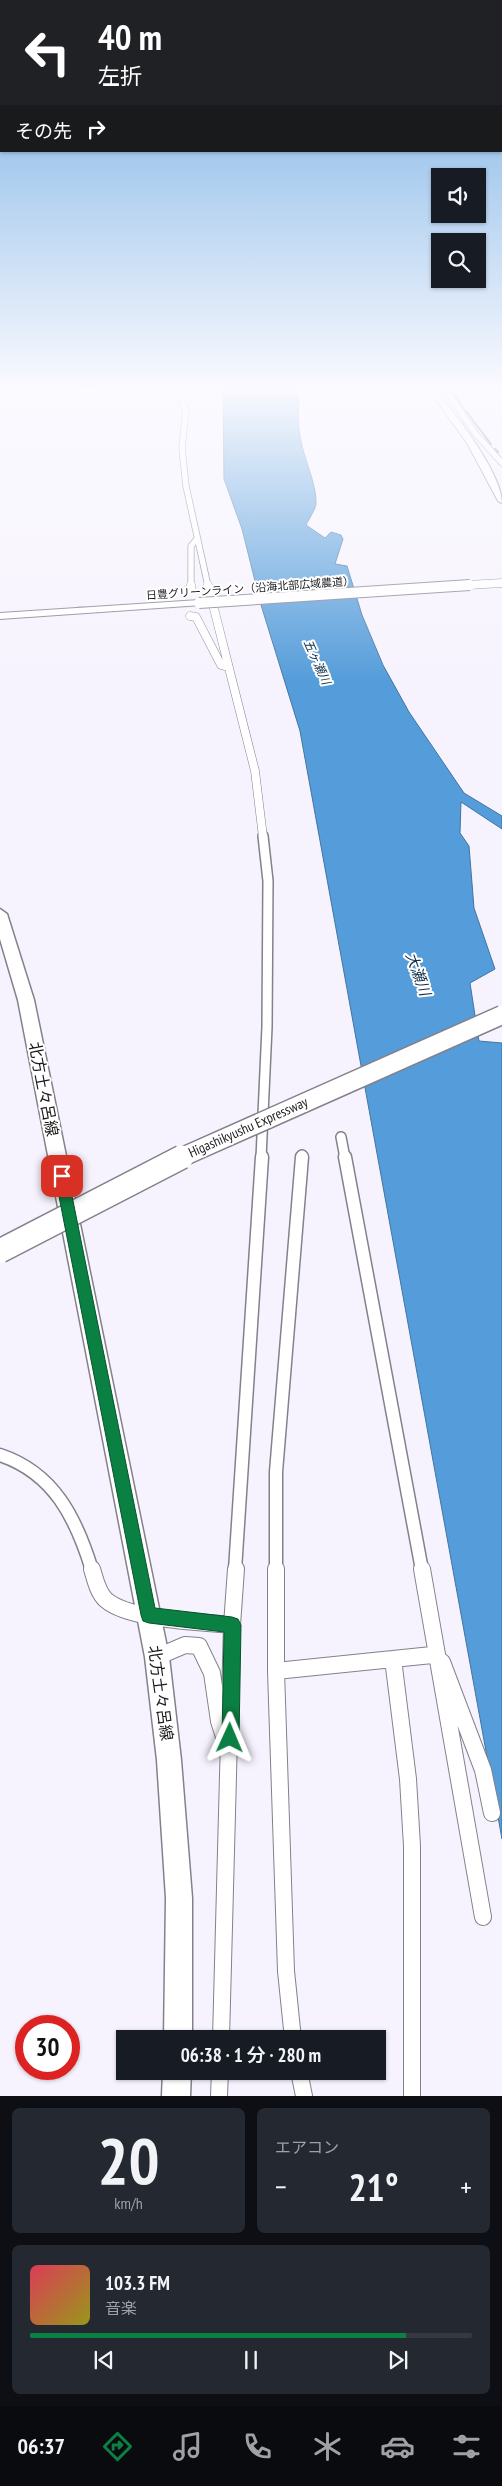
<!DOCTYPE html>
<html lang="ja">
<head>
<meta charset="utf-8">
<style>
	body { margin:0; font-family:"PT Sans Narrow","Noto Sans JP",sans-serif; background:#242831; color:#f1f3f6; height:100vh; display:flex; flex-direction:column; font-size:19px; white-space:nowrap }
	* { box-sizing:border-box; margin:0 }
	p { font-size:16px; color:#9ea1a6 }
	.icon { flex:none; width:28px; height:28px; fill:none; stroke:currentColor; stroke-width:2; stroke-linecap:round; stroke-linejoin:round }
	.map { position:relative; height:2096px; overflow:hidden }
	.panel { display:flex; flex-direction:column; gap:12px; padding:12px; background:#0d0f14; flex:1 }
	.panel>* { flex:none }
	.banner { position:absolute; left:0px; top:0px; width:502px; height:152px; box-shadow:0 1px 4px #0004; background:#202124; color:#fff; overflow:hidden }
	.buttons { position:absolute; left:431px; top:168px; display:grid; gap:10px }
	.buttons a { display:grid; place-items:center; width:55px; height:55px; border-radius:0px; background:#171b24; box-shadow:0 1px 4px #0004; font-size:25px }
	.speed { position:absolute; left:15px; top:2015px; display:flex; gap:10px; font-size:25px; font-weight:700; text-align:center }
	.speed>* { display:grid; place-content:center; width:65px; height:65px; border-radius:50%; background:#171b24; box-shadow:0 1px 4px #0004; line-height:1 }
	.speed .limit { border:8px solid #d22; background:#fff; color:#111 }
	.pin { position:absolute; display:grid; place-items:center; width:42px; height:42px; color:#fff; margin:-21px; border-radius:10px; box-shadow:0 2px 8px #0006 }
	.me { position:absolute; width:55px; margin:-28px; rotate:1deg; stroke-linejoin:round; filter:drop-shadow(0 0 4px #0008) }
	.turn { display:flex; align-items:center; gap:18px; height:105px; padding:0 15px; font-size:22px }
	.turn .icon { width:65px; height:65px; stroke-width:2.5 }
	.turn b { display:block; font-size:35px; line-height:42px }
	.then { display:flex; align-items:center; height:48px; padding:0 15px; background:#0003; gap:10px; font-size:19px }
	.big { font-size:38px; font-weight:600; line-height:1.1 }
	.panel .widget { flex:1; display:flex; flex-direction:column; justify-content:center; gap:8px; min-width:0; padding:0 18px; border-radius:8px; background:#242831 }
	.panel .dial { align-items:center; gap:0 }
	.dial b { font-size:65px; line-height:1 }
	.song { display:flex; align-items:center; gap:15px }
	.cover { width:60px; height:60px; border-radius:8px; background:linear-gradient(135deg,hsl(350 70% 55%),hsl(60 70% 35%)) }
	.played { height:5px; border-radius:2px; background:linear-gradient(90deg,#0b8043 85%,#363941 85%) }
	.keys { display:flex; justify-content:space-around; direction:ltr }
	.heat { display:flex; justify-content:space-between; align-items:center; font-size:28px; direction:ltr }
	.panel .tiles { flex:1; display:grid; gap:12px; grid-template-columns:1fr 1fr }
	.widget:last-child { grid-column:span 2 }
	.trip { position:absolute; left:116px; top:2030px; width:270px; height:50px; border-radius:0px; background:#171b24; box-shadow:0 1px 4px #0004; font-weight:600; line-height:50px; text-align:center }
	.tabs { display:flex; height:80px; justify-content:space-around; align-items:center; background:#090b0e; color:#9ea1a6 }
	.tabs .icon { width:35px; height:35px }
	.tabs .selected { color:#0b8043 }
	.tabs b { font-size:22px; color:#f1f3f6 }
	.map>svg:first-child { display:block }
</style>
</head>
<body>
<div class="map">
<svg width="502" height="2096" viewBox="0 0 502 2096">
	<rect width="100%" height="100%" fill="#f7f3fe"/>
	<!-- water -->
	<path fill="#549cda" stroke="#4375a1" d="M 223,390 L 298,390 C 300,405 297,421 300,436 C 303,457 317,484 316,504 C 315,510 309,519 306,525 L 325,538 L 331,532 L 341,535 L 343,539 L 335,564 L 347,566 L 362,615 L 383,665 L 409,712 L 464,793 L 502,816 L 502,829 L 461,802 L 460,833 L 469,846 L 474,908 L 495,969 L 470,983 L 479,1041 L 502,1043 L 502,1839 L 300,731 L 261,605 L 242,529 L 224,479 Z"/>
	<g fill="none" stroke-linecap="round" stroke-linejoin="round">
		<!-- stream -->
		<path stroke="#4375a1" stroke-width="2" d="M 454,394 L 463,408
			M 465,410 L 491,444
			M 495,449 L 498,452"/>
		<!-- street-tunnel -->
		<path stroke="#d6d2dc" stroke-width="8" stroke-dasharray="8 4" stroke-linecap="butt" d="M 82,606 L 82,616"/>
		<!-- street-far4 casing -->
		<g stroke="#84818b" stroke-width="7">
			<path id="street-far4" d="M 76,390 L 96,391
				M 175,390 L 186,409 L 182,448 L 186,486 L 208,586
				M 446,390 L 475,433 L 502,463
				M 191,586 L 191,546 L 196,540"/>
		</g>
		<!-- street-far3 casing -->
		<g stroke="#84818b" stroke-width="9">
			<path id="street-far3" d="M 208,585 L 255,771 L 263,837
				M 187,590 L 191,589 L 191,585
				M 190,616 L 196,617 L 221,665 L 228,667"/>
		</g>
		<!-- street-far2 casing -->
		<g stroke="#84818b" stroke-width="12">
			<path id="street-far2" d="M 341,1137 L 345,1158
				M 261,1158 L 267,1027 L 268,881 L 263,836
				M 302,1158 L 302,1155"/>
		</g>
		<!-- street-far1 casing -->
		<g stroke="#84818b" stroke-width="15">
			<path id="street-far1" d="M 345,1157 L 422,1570
				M 0,1455 C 54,1473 76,1518 92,1570
				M 235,1570 L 262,1157
				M 276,1570 L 276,1472 L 302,1157"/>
		</g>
		<!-- street casing -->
		<g stroke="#84818b" stroke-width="18">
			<path id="street" d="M 92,1569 C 95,1579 98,1593 106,1600 C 129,1620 201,1622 232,1625
				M 276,1569 L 276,1671 L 286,1971 L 293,2039
				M 422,1569 L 483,1917
				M 157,1657 L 185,1645 L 199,1646 L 212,1673 L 219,1721 L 227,1746
				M 393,1659 L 408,1779 L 412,1846 L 412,2096
				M 276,1671 L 432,1655 L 442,1662 L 483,1770 L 492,1813
				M 221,2039 L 232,1625 L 236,1569
				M 299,2071 L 304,2096
				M 219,2096 L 220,2071"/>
		</g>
		<!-- secondary casing -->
		<g stroke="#84818b" stroke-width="2">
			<path id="secondary" d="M 429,390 L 436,390 C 456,415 502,473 502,503 L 498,501 L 467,443 Z
				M 199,600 L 202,601 L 202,605 L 0,619 L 0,613 Z"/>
		</g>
		<!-- primary casing -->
		<g stroke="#84818b" stroke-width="3">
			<path id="primary" d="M 0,390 L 7,390 L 0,395 Z
				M 0,909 L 7,914 L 34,1000 L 169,1657 L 181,1760 L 192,1898 L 192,2039 L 164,2039 L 166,1898 L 157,1760 L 145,1657 L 18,1000 L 0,939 Z
				M 163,2071 L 191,2071 L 190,2096 L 162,2096 Z"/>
		</g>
		<!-- street-far4 -->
		<use href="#street-far4" stroke="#fff" stroke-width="5.5"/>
		<!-- street-far3 -->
		<use href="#street-far3" stroke="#fff" stroke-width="8"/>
		<!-- street-far2 -->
		<use href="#street-far2" stroke="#fff" stroke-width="9"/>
		<!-- street-far1 -->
		<use href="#street-far1" stroke="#fff" stroke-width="12"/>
		<!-- street -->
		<use href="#street" stroke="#fff" stroke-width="16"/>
		<!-- secondary -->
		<use href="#secondary" fill="#fff" fill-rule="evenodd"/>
		<!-- primary -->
		<use href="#primary" fill="#fff" fill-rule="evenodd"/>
		<!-- secondary-bridge-far1 casing -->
		<g stroke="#84818b" stroke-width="9" stroke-linecap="butt">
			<path id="secondary-bridge-far1" d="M 451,586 L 502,583"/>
		</g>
		<!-- secondary-bridge casing -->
		<g stroke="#84818b" stroke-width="12" stroke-linecap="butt">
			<path id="secondary-bridge" d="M 199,603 L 470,585"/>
		</g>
		<!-- highway-bridge-far1 casing -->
		<g stroke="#84818b" stroke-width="21" stroke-linecap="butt">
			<path id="highway-bridge-far1" d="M 180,1158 L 502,1015"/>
		</g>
		<!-- highway-bridge casing -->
		<g stroke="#84818b" stroke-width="26" stroke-linecap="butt">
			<path id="highway-bridge" d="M 0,1251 L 182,1157"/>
		</g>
		<!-- secondary-bridge-far1 -->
		<use href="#secondary-bridge-far1" stroke="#fff" stroke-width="8"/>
		<!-- secondary-bridge -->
		<use href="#secondary-bridge" stroke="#fff" stroke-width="10"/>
		<!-- highway-bridge-far1 -->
		<use href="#highway-bridge-far1" stroke="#fff" stroke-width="18"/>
		<!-- highway-bridge -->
		<use href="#highway-bridge" stroke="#fff" stroke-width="23"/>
	</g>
	<!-- sky -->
	<linearGradient id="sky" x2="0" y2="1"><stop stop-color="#6daae2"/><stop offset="0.57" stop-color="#fbfaff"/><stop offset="1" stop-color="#fbfaff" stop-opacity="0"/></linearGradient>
	<rect width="502" height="683" fill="url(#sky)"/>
	<!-- route -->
	<path fill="#0b8043" stroke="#07532c" d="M 62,1171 L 68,1176 L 155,1608 L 232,1617 L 238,1619 L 241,1625 L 239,1738 L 236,1744 L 230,1747 L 224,1744 L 222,1738 L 224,1632 L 149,1623 L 143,1621 L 141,1615 L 55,1176 Z"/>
	<g text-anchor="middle" stroke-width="4" stroke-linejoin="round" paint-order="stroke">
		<!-- far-street labels -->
		<g font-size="11" fill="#1b191d" stroke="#fff">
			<text transform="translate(250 588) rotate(-4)" y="4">日豊グリーンライン（沿海北部広域農道）</text>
		</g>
		<!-- far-water labels -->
		<g font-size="12" font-style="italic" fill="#12314b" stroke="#fff">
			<text transform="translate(317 662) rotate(66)" y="4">五ヶ瀬川</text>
		</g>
		<!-- street labels -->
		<g font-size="14" fill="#1b191d" stroke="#fff">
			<text transform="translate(248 1127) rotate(-24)" y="5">Higashikyushu Expressway</text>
		</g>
		<!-- water labels -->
		<g font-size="15" font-style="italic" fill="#12314b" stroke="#fff">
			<text transform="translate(418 974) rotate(70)" y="5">大瀬川</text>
		</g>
		<!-- near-street labels -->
		<g font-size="16" fill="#1b191d" stroke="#fff">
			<text transform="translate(44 1089) rotate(79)" y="6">北方土々呂線</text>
			<text transform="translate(161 1693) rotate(82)" y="6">北方土々呂線</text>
		</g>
	</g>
</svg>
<div class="buttons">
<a><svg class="icon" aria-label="sound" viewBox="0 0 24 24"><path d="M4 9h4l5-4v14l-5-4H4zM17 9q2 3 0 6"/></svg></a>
<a><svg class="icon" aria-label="search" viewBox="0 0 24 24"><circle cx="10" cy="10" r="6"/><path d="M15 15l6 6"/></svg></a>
</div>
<div class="speed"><div class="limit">30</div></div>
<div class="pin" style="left:62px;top:1176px;background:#d93025"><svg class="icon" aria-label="arrive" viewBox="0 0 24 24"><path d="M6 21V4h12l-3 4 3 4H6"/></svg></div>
<svg class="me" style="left:230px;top:1738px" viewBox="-20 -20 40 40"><path d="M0-17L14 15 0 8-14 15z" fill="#0b8043" stroke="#fff" stroke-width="4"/></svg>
<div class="trip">06:38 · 1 分 · 280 m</div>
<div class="banner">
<div class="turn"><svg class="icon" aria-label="left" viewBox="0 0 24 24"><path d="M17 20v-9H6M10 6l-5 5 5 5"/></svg><div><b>40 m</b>左折</div></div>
<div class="then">その先<svg class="icon" aria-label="right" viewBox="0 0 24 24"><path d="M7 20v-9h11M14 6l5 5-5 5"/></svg></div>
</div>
</div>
<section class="panel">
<div class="tiles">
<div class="widget dial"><b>20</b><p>km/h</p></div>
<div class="widget"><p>エアコン</p>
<div class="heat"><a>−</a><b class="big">21°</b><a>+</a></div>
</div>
<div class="widget">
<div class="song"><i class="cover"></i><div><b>103.3 FM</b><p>音楽</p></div></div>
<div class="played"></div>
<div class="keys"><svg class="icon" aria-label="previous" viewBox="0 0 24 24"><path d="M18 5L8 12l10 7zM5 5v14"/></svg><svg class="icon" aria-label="pause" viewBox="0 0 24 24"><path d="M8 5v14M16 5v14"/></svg><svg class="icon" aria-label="next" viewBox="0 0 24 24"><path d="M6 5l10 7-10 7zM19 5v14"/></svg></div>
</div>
</div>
</section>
<nav class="tabs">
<b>06:37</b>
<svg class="icon selected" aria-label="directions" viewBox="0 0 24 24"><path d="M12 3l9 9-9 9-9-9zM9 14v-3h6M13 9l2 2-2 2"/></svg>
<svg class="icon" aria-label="music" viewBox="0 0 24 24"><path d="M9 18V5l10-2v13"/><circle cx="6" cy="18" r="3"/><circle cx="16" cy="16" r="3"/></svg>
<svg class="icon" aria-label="phone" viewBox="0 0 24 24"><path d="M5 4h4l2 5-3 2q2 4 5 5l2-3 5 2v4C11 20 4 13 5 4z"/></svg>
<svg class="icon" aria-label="climate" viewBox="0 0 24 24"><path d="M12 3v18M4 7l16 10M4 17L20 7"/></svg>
<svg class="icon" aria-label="car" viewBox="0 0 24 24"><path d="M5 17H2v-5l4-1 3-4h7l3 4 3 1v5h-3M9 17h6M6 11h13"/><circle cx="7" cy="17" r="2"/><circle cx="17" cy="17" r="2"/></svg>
<svg class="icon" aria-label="filters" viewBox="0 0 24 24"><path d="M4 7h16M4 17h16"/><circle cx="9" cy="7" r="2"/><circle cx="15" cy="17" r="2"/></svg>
</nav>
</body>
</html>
